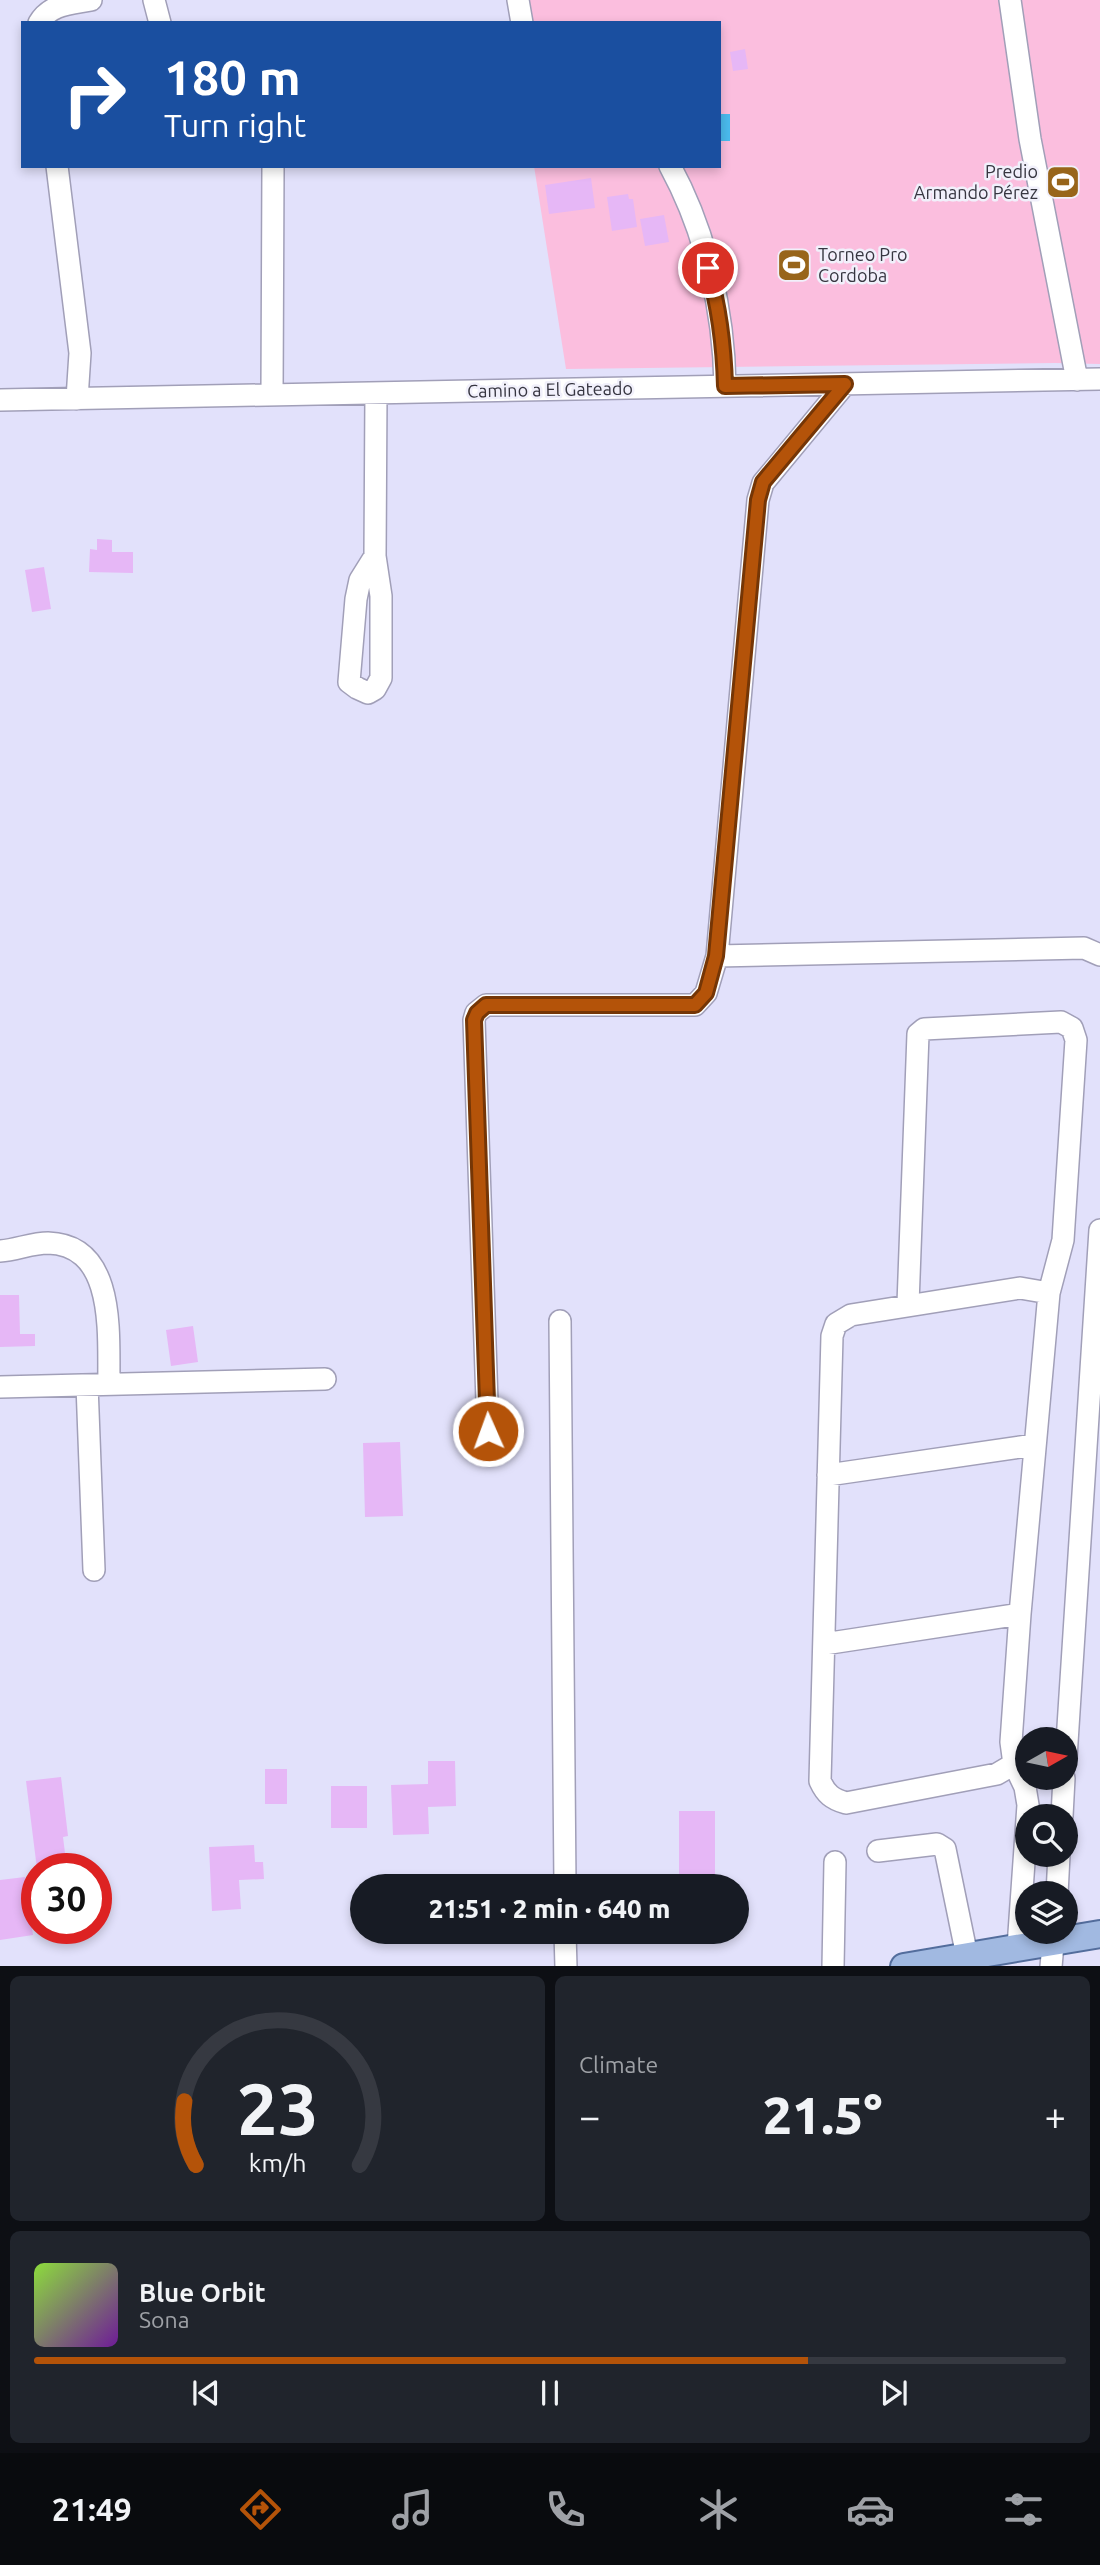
<!DOCTYPE html>
<html lang="en">
<head>
<meta charset="utf-8">
<style>
	body { margin:0; font-family:Ubuntu,sans-serif; background:#20242c; color:#f1f3f6; height:100vh; display:flex; flex-direction:column; font-size:26px; white-space:nowrap }
	* { box-sizing:border-box; margin:0 }
	p { font-size:23px; color:#9ea1a6 }
	.icon { flex:none; width:38px; height:38px; fill:none; stroke:currentColor; stroke-width:2; stroke-linecap:round; stroke-linejoin:round }
	.map { position:relative; height:1966px; overflow:hidden }
	.details { display:flex; flex-direction:column; gap:10px; padding:10px; background:#0d0f14; flex:1 }
	.details>* { flex:none }
	.guide { position:absolute; left:21px; top:21px; width:700px; height:147px; border-radius:0px; box-shadow:0 4px 10px #0003; background:#1a4fa0; color:#fff; overflow:hidden }
	.needle { width:46px; rotate:81deg }
	.tools { position:absolute; left:1015px; top:1727px; display:grid; gap:14px }
	.tools a { display:grid; place-items:center; width:63px; height:63px; border-radius:50%; background:#171b24; box-shadow:0 4px 10px #0003; font-size:35px }
	.speed { position:absolute; left:21px; top:1853px; display:flex; gap:14px; font-size:35px; font-weight:700; text-align:center }
	.speed>* { display:grid; place-content:center; width:91px; height:91px; border-radius:50%; background:#171b24; box-shadow:0 4px 10px #0003; line-height:1 }
	.speed .limit { border:10px solid #d22; background:#fff; color:#111 }
	.pin { position:absolute; display:grid; place-items:center; width:60px; height:60px; color:#fff; margin:-30px; border:4px solid #fff; border-radius:50%; box-shadow:0 2px 7px #0007 }
	.me { position:absolute; width:77px; margin:-38px; rotate:358deg; stroke-linejoin:round; filter:drop-shadow(0 0 5px #0008) }
	.turn { display:flex; align-items:center; gap:24px; height:147px; padding:0 28px; font-size:32px }
	.turn .icon { width:91px; height:91px; stroke-width:2.5 }
	.turn b { display:block; font-size:49px; line-height:60px }
	.big { font-size:52px; font-weight:800; line-height:1.1 }
	.details .widget { flex:1; display:flex; flex-direction:column; justify-content:center; gap:10px; min-width:0; padding:0 24px; border-radius:10px; background:#20242c }
	.details .dial { align-items:center; gap:0 }
	.dial svg { height:182px; overflow:visible; fill:none; stroke:#363941; stroke-width:7; stroke-linecap:round; text-anchor:middle }
	.dial text { fill:#f1f3f6; stroke:none }
	.song { display:flex; align-items:center; gap:21px }
	.cover { width:84px; height:84px; border-radius:10px; background:linear-gradient(135deg,hsl(90 70% 55%),hsl(280 70% 35%)) }
	.played { height:7px; border-radius:4px; background:linear-gradient(90deg,#b45309 75%,#363941 75%) }
	.keys { display:flex; justify-content:space-around; direction:ltr }
	.heat { display:flex; justify-content:space-between; align-items:center; font-size:38px; direction:ltr }
	.details .tiles { flex:1; display:grid; gap:10px; grid-template-columns:1fr 1fr }
	.widget:last-child { grid-column:span 2 }
	.trip { position:absolute; left:350px; top:1874px; width:399px; height:70px; border-radius:35px; background:#171b24; box-shadow:0 4px 10px #0003; font-weight:800; line-height:70px; text-align:center }
	.tabs { display:flex; height:112px; justify-content:space-around; align-items:center; background:#090b0e; color:#9ea1a6 }
	.tabs .icon { width:49px; height:49px }
	.tabs .selected { color:#b45309 }
	.tabs b { font-size:32px; color:#f1f3f6 }
	.map>svg:first-child { display:block }
</style>
</head>
<body>
<div class="map">
<svg width="1100" height="1967" viewBox="0 0 1100 1967">
	<rect width="100%" height="100%" fill="#e2e1fb"/>
	<!-- green -->
	<path fill="#fbbede" d="M 507,0 L 1100,0 L 1100,364 L 1055,363 L 566,369 L 534,166 L 719,166 L 719,23 L 511,23 Z"/>
	<!-- water -->
	<path fill="#4abbee" d="M 719,114 L 730,114 L 730,141 L 719,141 Z"/>
	<!-- building -->
	<path fill="#e6b7f6" d="M 745,49 L 748,69 L 733,71 L 730,52 Z
		M 591,178 L 595,208 L 549,214 L 545,185 Z
		M 628,194 L 629,199 L 633,199 L 637,227 L 612,231 L 607,197 Z
		M 664,215 L 669,242 L 645,246 L 640,219 Z
		M 97,539 L 112,540 L 112,552 L 133,552 L 133,573 L 89,572 L 90,549 L 97,550 Z
		M 44,567 L 51,609 L 32,612 L 25,570 Z
		M 0,1295 L 19,1295 L 20,1334 L 35,1334 L 35,1346 L 0,1347 Z
		M 193,1326 L 198,1362 L 171,1366 L 166,1330 Z
		M 400,1442 L 403,1516 L 365,1517 L 363,1443 Z
		M 428,1761 L 455,1761 L 456,1806 L 428,1807 L 429,1834 L 393,1835 L 391,1785 L 428,1784 Z
		M 265,1769 L 287,1769 L 287,1804 L 265,1804 Z
		M 61,1777 L 68,1836 L 63,1837 L 66,1861 L 51,1863 L 52,1869 L 37,1869 L 26,1781 Z
		M 331,1786 L 367,1786 L 367,1828 L 331,1828 Z
		M 679,1811 L 715,1811 L 715,1886 L 679,1886 Z
		M 254,1845 L 255,1862 L 263,1862 L 264,1879 L 239,1880 L 241,1909 L 212,1911 L 209,1847 Z
		M 25,1877 L 33,1935 L 0,1940 L 0,1880 Z"/>
	<g fill="none" stroke-linecap="round" stroke-linejoin="round">
		<!-- minor casing -->
		<g stroke="#a19fb8" stroke-width="24">
			<path id="minor" d="M 154,0 L 160,23
				M 518,0 L 522,23
				M 1010,0 L 1030,139 L 1077,380
				M 39,23 C 50,4 70,4 91,0
				M 57,166 L 80,353 L 77,399
				M 670,166 C 706,232 724,311 725,386
				M 272,395 L 273,166
				M 0,400 L 1100,379
				M 375,556 L 381,596 L 381,678 L 375,689 L 368,693 L 357,688 L 349,682 L 356,599 L 360,580 L 375,556 L 376,393
				M 717,956 L 1084,948 L 1100,955
				M 0,1251 C 16,1250 32,1243 48,1243 C 117,1245 108,1336 109,1384
				M 908,1304 L 918,1034 L 924,1029 L 1061,1022 L 1072,1028 L 1076,1040 L 1063,1240 L 1049,1293 L 1020,1614 L 1011,1742 L 1014,1764 L 1025,1787 L 1028,1805 L 1018,1947
				M 560,1321 L 565,1886
				M 87,1385 L 94,1570
				M 0,1387 L 325,1379
				M 488,1431 L 474,1020 L 476,1013 L 486,1005 L 695,1005 L 706,993 L 717,956 L 758,500 L 763,483 L 845,384
				M 828,1475 L 1034,1445
				M 824,1644 L 1020,1614
				M 1066,1758 L 1100,1230
				M 1014,1764 L 997,1774 L 846,1803 C 832,1799 826,1794 820,1781 L 832,1336 L 836,1324 L 851,1315 L 1020,1288 L 1049,1293
				M 1062,1816 L 1064,1778
				M 878,1851 L 937,1844 L 945,1849 L 967,1956
				M 1057,1894 L 1059,1855
				M 565,1932 L 566,1967
				M 833,1967 L 835,1862
				M 1051,1967 L 1054,1932"/>
		</g>
		<!-- major casing -->
		<g stroke="#536d9c" stroke-width="30">
			<path id="major" d="M 904,1967 L 1100,1934"/>
		</g>
		<!-- minor -->
		<use href="#minor" stroke="#fff" stroke-width="21"/>
		<!-- major -->
		<use href="#major" stroke="#a1b9e1" stroke-width="26"/>
	</g>
	<g fill="none" stroke-linecap="round" stroke-linejoin="round">
		<!-- route casing -->
		<g stroke="#753606" stroke-width="18">
			<path id="route" d="M 488,1431 L 474,1020 L 477,1013 L 486,1005 L 695,1005 L 706,993 L 716,956 L 758,500 L 763,482 L 845,384 L 725,386 C 724,346 719,307 708,268"/>
		</g>
		<!-- route -->
		<use href="#route" stroke="#b45309" stroke-width="12"/>
	</g>
	<!-- icons -->
	<defs>
		<g id="stadium-square" transform="scale(1.75)"><rect x="-9" y="-9" width="18" height="18" rx="4" fill="#98651a" stroke="#f1f0fb"/><path d="M0-5a6.5 5 0 1 0 0 10a6.5 5 0 1 0 0-10ZM-3.5-1.8h7v3.6h-7Z" fill="#fff"/></g>
	</defs>
	<g fill-rule="evenodd">
		<use href="#stadium-square" x="1063" y="182"/>
		<use href="#stadium-square" x="794" y="265"/>
	</g>
	<g text-anchor="middle" stroke-width="5" stroke-linejoin="round" paint-order="stroke">
		<!-- poi labels -->
		<g font-size="18" fill="#373641" stroke="#f1f0fb" text-anchor="end">
			<text x="1038" y="178">Predio<tspan x="1038" dy="21">Armando Pérez</tspan></text>
			<text x="818" y="261" text-anchor="start">Torneo Pro<tspan x="818" dy="21">Cordoba</tspan></text>
		</g>
		<!-- street labels -->
		<g font-size="18" fill="#373641" stroke="#f1f0fb">
			<text transform="translate(550 390) rotate(-1)" y="6">Camino a El Gateado</text>
		</g>
	</g>
</svg>
<div class="tools">
<a><svg class="needle" viewBox="-14 -14 28 28"><path d="M0-13l5 13h-10z" fill="#e53935"/><path d="M0 13l5-13h-10z" fill="#9ea1a6"/></svg></a>
<a><svg class="icon" aria-label="search" viewBox="0 0 24 24"><circle cx="10" cy="10" r="6"/><path d="M15 15l6 6"/></svg></a>
<a><svg class="icon" aria-label="layers" viewBox="0 0 24 24"><path d="M12 4l9 5-9 5-9-5zM3 14l9 5 9-5"/></svg></a>
</div>
<div class="speed"><div class="limit">30</div></div>
<div class="pin" style="left:708px;top:268px;background:#d93025"><svg class="icon" aria-label="arrive" viewBox="0 0 24 24"><path d="M6 21V4h12l-3 4 3 4H6"/></svg></div>
<svg class="me" style="left:488px;top:1431px" viewBox="-20 -20 40 40"><circle r="17" fill="#b45309" stroke="#fff" stroke-width="3"/><path d="M0-11L8 9 0 5-8 9z" fill="#fff"/></svg>
<div class="trip">21:51 · 2 min · 640 m</div>
<div class="guide">
<div class="turn"><svg class="icon" aria-label="right" viewBox="0 0 24 24"><path d="M7 20v-9h11M14 6l5 5-5 5"/></svg><div><b>180 m</b>Turn right</div></div>
</div>
</div>
<section class="details">
<div class="tiles">
<div class="widget dial"><svg viewBox="0 0 100 80">
<path d="M14 69A42 42 0 1 1 86 69"/>
<path d="M14 69A42 42 0 0 1 9 41" stroke="#b45309"/>
<text x="50" y="56" font-size="32" font-weight="700">23</text>
<text x="50" y="72" font-size="11">km/h</text>
</svg></div>
<div class="widget"><p>Climate</p>
<div class="heat"><a>−</a><b class="big">21.5°</b><a>+</a></div>
</div>
<div class="widget">
<div class="song"><i class="cover"></i><div><b>Blue Orbit</b><p>Sona</p></div></div>
<div class="played"></div>
<div class="keys"><svg class="icon" aria-label="previous" viewBox="0 0 24 24"><path d="M18 5L8 12l10 7zM5 5v14"/></svg><svg class="icon" aria-label="pause" viewBox="0 0 24 24"><path d="M8 5v14M16 5v14"/></svg><svg class="icon" aria-label="next" viewBox="0 0 24 24"><path d="M6 5l10 7-10 7zM19 5v14"/></svg></div>
</div>
</div>
</section>
<nav class="tabs">
<b>21:49</b>
<svg class="icon selected" aria-label="directions" viewBox="0 0 24 24"><path d="M12 3l9 9-9 9-9-9zM9 14v-3h6M13 9l2 2-2 2"/></svg>
<svg class="icon" aria-label="music" viewBox="0 0 24 24"><path d="M9 18V5l10-2v13"/><circle cx="6" cy="18" r="3"/><circle cx="16" cy="16" r="3"/></svg>
<svg class="icon" aria-label="phone" viewBox="0 0 24 24"><path d="M5 4h4l2 5-3 2q2 4 5 5l2-3 5 2v4C11 20 4 13 5 4z"/></svg>
<svg class="icon" aria-label="climate" viewBox="0 0 24 24"><path d="M12 3v18M4 7l16 10M4 17L20 7"/></svg>
<svg class="icon" aria-label="car" viewBox="0 0 24 24"><path d="M5 17H2v-5l4-1 3-4h7l3 4 3 1v5h-3M9 17h6M6 11h13"/><circle cx="7" cy="17" r="2"/><circle cx="17" cy="17" r="2"/></svg>
<svg class="icon" aria-label="filters" viewBox="0 0 24 24"><path d="M4 7h16M4 17h16"/><circle cx="9" cy="7" r="2"/><circle cx="15" cy="17" r="2"/></svg>
</nav>
</body>
</html>
